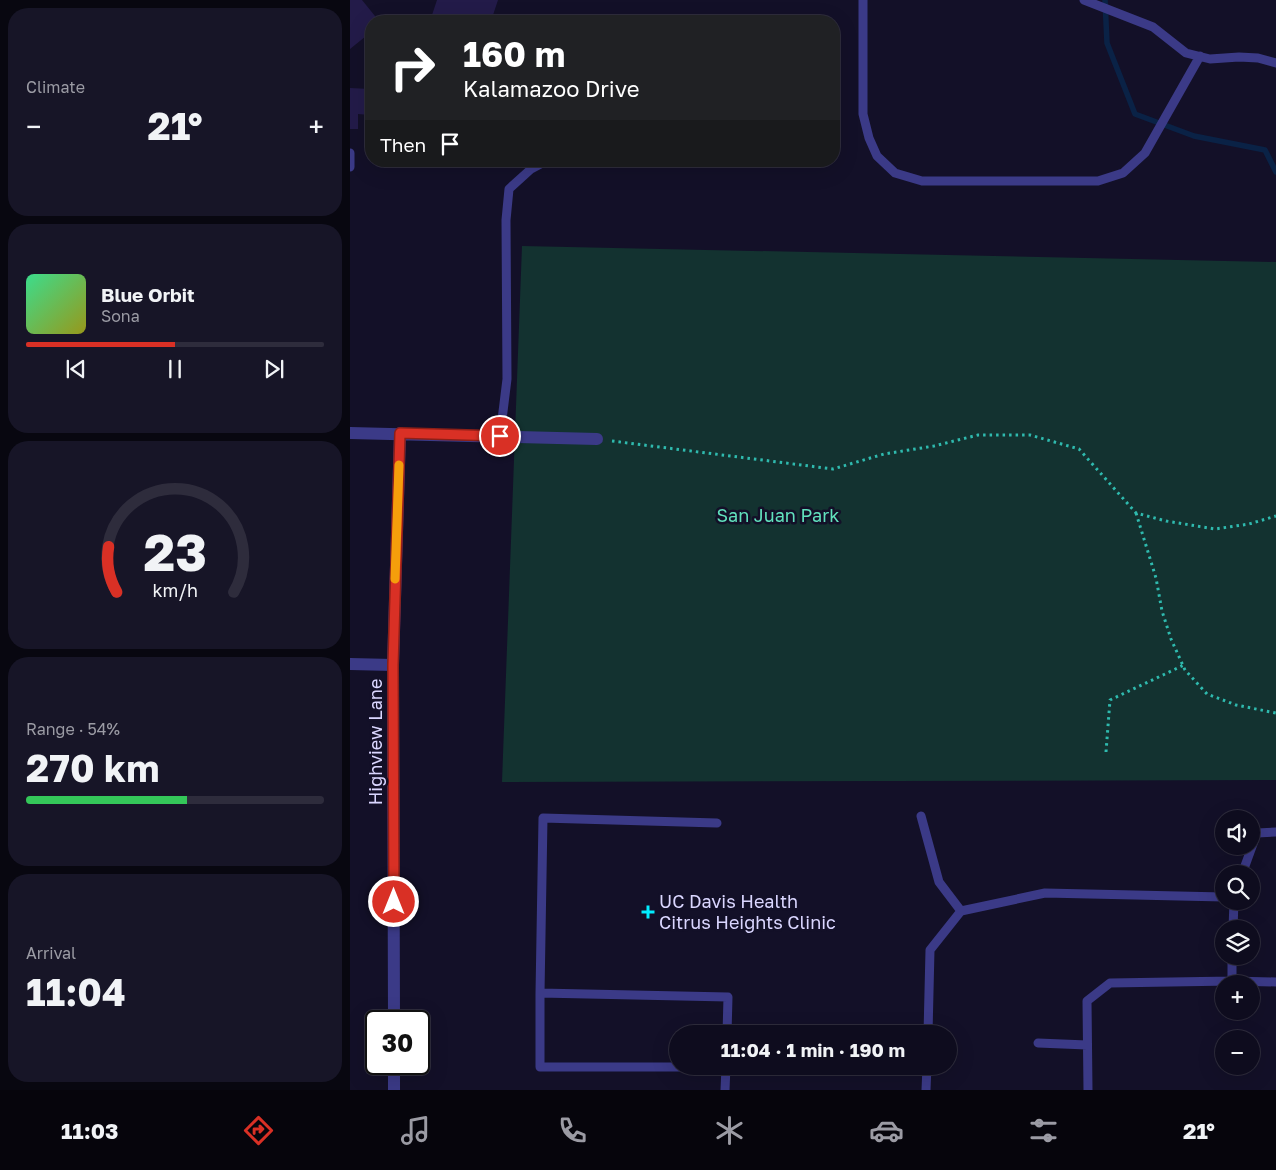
<!DOCTYPE html>
<html lang="en">
<head>
<meta charset="utf-8">
<style>
	body { margin:0; font-family:"Golos Text",sans-serif; background:#171527; color:#f1f3f6; height:100vh; display:flex; flex-direction:column; font-size:19px; white-space:nowrap }
	* { box-sizing:border-box; margin:0 }
	p { font-size:16px; color:#9b9ba4 }
	.icon { flex:none; width:28px; height:28px; fill:none; stroke:currentColor; stroke-width:2; stroke-linecap:round; stroke-linejoin:round }
	.map { position:relative; flex:1; overflow:hidden }
	.sheet { display:flex; flex-direction:column; gap:8px; padding:8px; background:#080710; width:350px }
	.sheet>* { flex:none }
	.banner { position:absolute; left:15px; top:15px; width:475px; height:152px; border-radius:20px; box-shadow:0 5px 20px #0002,0 0 0 1px #2e2c3c; background:#202124; color:#fff; overflow:hidden }
	.controls { position:absolute; left:865px; top:810px; display:grid; gap:10px }
	.controls a { display:grid; place-items:center; width:45px; height:45px; border-radius:50%; background:#0e0c1e; box-shadow:0 5px 20px #0002,0 0 0 1px #2e2c3c; font-size:25px }
	.speed { position:absolute; left:15px; top:1010px; display:flex; gap:10px; font-size:25px; font-weight:700; text-align:center }
	.speed>* { display:grid; place-content:center; width:65px; height:65px; border-radius:50%; background:#0e0c1e; box-shadow:0 5px 20px #0002,0 0 0 1px #2e2c3c; line-height:1 }
	.speed .limit { border:2px solid #111; border-radius:8px; background:#fff; color:#111 }
	.pin { position:absolute; display:grid; place-items:center; width:42px; height:42px; color:#fff; margin:-21px; border:2px solid #fff; border-radius:50%; box-shadow:0 1px 5px #0007 }
	.me { position:absolute; width:55px; margin:-28px; rotate:0deg; stroke-linejoin:round; filter:drop-shadow(0 0 4px #0008) }
	.turn { display:flex; align-items:center; gap:18px; height:105px; padding:0 15px; font-size:22px }
	.turn .icon { width:65px; height:65px; stroke-width:2.5 }
	.turn b { display:block; font-size:35px; line-height:42px }
	.then { display:flex; align-items:center; height:48px; padding:0 15px; background:#0003; gap:10px; font-size:19px }
	.big { font-size:38px; font-weight:700; line-height:1.1 }
	.sheet .tile { flex:1; display:flex; flex-direction:column; justify-content:center; gap:8px; min-width:0; padding:0 18px; border-radius:20px; background:#171527 }
	.sheet .dial { align-items:center; gap:0 }
	.dial svg { height:130px; overflow:visible; fill:none; stroke:#2e2c3c; stroke-width:7; stroke-linecap:round; text-anchor:middle }
	.dial text { fill:#f1f3f6; stroke:none }
	.song { display:flex; align-items:center; gap:15px }
	.cover { width:60px; height:60px; border-radius:8px; background:linear-gradient(135deg,hsl(150 70% 55%),hsl(60 70% 35%)) }
	.played { height:5px; border-radius:2px; background:linear-gradient(90deg,#d93025 50%,#2e2c3c 50%) }
	.keys { display:flex; justify-content:space-around; direction:ltr }
	.heat { display:flex; justify-content:space-between; align-items:center; font-size:28px; direction:ltr }
	.charge { height:8px; border-radius:4px; background:linear-gradient(90deg,#34c759 54%,#2e2c3c 0) }
	.trip { position:absolute; left:319px; top:1025px; width:288px; height:50px; border-radius:25px; background:#0e0c1e; box-shadow:0 5px 20px #0002,0 0 0 1px #2e2c3c; font-weight:700; line-height:50px; text-align:center }
	.dock { display:flex; height:80px; justify-content:space-around; align-items:center; background:#06050c; color:#9b9ba4 }
	.dock .icon { width:35px; height:35px }
	.dock .selected { color:#d93025 }
	.dock b { font-size:22px; color:#f1f3f6 }
	main { display:flex; flex:1; min-height:0 }
	.map>svg:first-child { display:block }
</style>
</head>
<body>
<main>
<section class="sheet">
<div class="tile"><p>Climate</p>
<div class="heat"><a>−</a><b class="big">21°</b><a>+</a></div>
</div>
<div class="tile">
<div class="song"><i class="cover"></i><div><b>Blue Orbit</b><p>Sona</p></div></div>
<div class="played"></div>
<div class="keys"><svg class="icon" aria-label="previous" viewBox="0 0 24 24"><path d="M18 5L8 12l10 7zM5 5v14"/></svg><svg class="icon" aria-label="pause" viewBox="0 0 24 24"><path d="M8 5v14M16 5v14"/></svg><svg class="icon" aria-label="next" viewBox="0 0 24 24"><path d="M6 5l10 7-10 7zM19 5v14"/></svg></div>
</div>
<div class="tile dial"><svg viewBox="0 0 100 80">
<path d="M14 69A42 42 0 1 1 86 69"/>
<path d="M14 69A42 42 0 0 1 9 41" stroke="#d93025"/>
<text x="50" y="56" font-size="32" font-weight="700">23</text>
<text x="50" y="72" font-size="11">km/h</text>
</svg></div>
<div class="tile"><p>Range · 54%</p><b class="big">270 km</b><div class="charge"></div></div>
<div class="tile"><p>Arrival</p><b class="big">11:04</b></div>
</section>
<div class="map">
<svg width="926" height="1090" viewBox="0 0 926 1090">
	<rect width="100%" height="100%" fill="#131028"/>
	<!-- green -->
	<path fill="#133230" d="M 172,246 L 926,262 L 926,780 L 152,782 Z"/>
	<g fill="none" stroke-linecap="round" stroke-linejoin="round">
		<!-- stream -->
		<path stroke="#0a2246" stroke-width="5.5" d="M 755,0 L 757,43 L 785,114 L 844,136 L 915,150 L 926,172"/>
	</g>
	<!-- building -->
	<path fill="#231b49" d="M 0,0 L 12,0 L 29,21 L 21,21 L 21,32 L 0,49 Z
		M 87,0 L 148,0 L 141,21 L 93,21 L 94,19 L 82,15 Z
		M 0,88 L 20,89 L 20,115 L 8,114 L 8,129 L 0,129 Z"/>
	<g fill="none" stroke-linecap="round" stroke-linejoin="round">
		<!-- path -->
		<path stroke="#2fbaae" stroke-width="3" stroke-dasharray="2.5 4" stroke-linecap="butt" d="M 262,441 L 483,469 L 534,454 L 584,446 L 628,435 L 680,435 L 729,449 L 786,513 L 816,521 L 865,529 L 899,524 L 926,516
			M 786,513 L 806,578 L 812,611 L 821,639 L 835,670 L 857,694 L 886,705 L 926,713
			M 756,752 L 760,700 L 834,665"/>
		<!-- service -->
		<path stroke="#3b3a87" stroke-width="9" d="M 513,0 L 513,114 L 519,138 L 527,156 L 545,173 L 572,181 L 748,181 L 773,173 L 795,153 L 850,56
			M 734,0 L 803,27 L 836,53 L 860,59 L 889,57 L 908,58 L 926,63
			M 0,167 L 0,153
			M 150,436 L 157,379 L 156,220 L 159,189 L 181,169 L 196,161
			M 571,816 L 589,882 L 611,911
			M 367,823 L 193,818 L 190,993 L 378,997 L 377,1034
			M 892,874 L 907,833 L 926,832
			M 883,929 L 884,901
			M 882,981 L 926,982
			M 190,993 L 190,1067 L 376,1067
			M 578,1034 L 580,950 L 611,911 L 695,893 L 874,897
			M 688,1043 L 737,1045
			M 375,1090 L 376,1066
			M 576,1090 L 577,1066
			M 738,1090 L 737,1001 L 760,983 L 882,981 L 882,956"/>
		<!-- minor -->
		<path stroke="#3b3a87" stroke-width="12" d="M 0,433 L 247,439
			M 0,664 L 43,665
			M 44,1021 L 43,665 L 50,433
			M 44,1064 L 44,1090"/>
	</g>
	<g fill="none" stroke-linecap="round" stroke-linejoin="round">
		<!-- route casing -->
		<g stroke="#8d1f18" stroke-width="12">
			<path id="route" d="M 44,902 L 43,665 L 50,433 L 150,436"/>
		</g>
		<!-- route -->
		<use href="#route" stroke="#d93025" stroke-width="9"/>
		<!-- slow -->
		<path stroke="#f59e0b" stroke-width="9" d="M 45,579 L 49,465"/>
	</g>
	<!-- markers -->
	<path fill="#02edff" stroke="#131028" stroke-width="2" d="M295.5 904.5h5v5h5v5h-5v5h-5v-5h-5v-5h5z"/>
	<g text-anchor="middle" stroke-width="5" stroke-linejoin="round" paint-order="stroke">
		<!-- park labels -->
		<g font-size="18" fill="#61e1bd" stroke="#131028">
			<text x="428" y="522">San Juan Park</text>
		</g>
		<!-- street labels -->
		<g font-size="18" fill="#dad6ff" stroke="#131028">
			<text transform="translate(26 742) rotate(-90)" y="6">Highview Lane</text>
		</g>
		<!-- poi labels -->
		<g font-size="18" fill="#dad6ff" stroke="#131028" text-anchor="start">
			<text x="309" y="908">UC Davis Health<tspan x="309" dy="21">Citrus Heights Clinic</tspan></text>
		</g>
	</g>
</svg>
<div class="controls">
<a><svg class="icon" aria-label="sound" viewBox="0 0 24 24"><path d="M4 9h4l5-4v14l-5-4H4zM17 9q2 3 0 6"/></svg></a>
<a><svg class="icon" aria-label="search" viewBox="0 0 24 24"><circle cx="10" cy="10" r="6"/><path d="M15 15l6 6"/></svg></a>
<a><svg class="icon" aria-label="layers" viewBox="0 0 24 24"><path d="M12 4l9 5-9 5-9-5zM3 14l9 5 9-5"/></svg></a>
<a>+</a>
<a>−</a>
</div>
<div class="speed"><div class="limit">30</div></div>
<div class="pin" style="left:150px;top:436px;background:#d93025"><svg class="icon" aria-label="arrive" viewBox="0 0 24 24"><path d="M6 21V4h12l-3 4 3 4H6"/></svg></div>
<svg class="me" style="left:44px;top:902px" viewBox="-20 -20 40 40"><circle r="17" fill="#d93025" stroke="#fff" stroke-width="3"/><path d="M0-11L8 9 0 5-8 9z" fill="#fff"/></svg>
<div class="trip">11:04 · 1 min · 190 m</div>
<div class="banner">
<div class="turn"><svg class="icon" aria-label="right" viewBox="0 0 24 24"><path d="M7 20v-9h11M14 6l5 5-5 5"/></svg><div><b>160 m</b>Kalamazoo Drive</div></div>
<div class="then">Then<svg class="icon" aria-label="arrive" viewBox="0 0 24 24"><path d="M6 21V4h12l-3 4 3 4H6"/></svg></div>
</div>
</div>
</main>
<nav class="dock">
<b>11:03</b>
<svg class="icon selected" aria-label="directions" viewBox="0 0 24 24"><path d="M12 3l9 9-9 9-9-9zM9 14v-3h6M13 9l2 2-2 2"/></svg>
<svg class="icon" aria-label="music" viewBox="0 0 24 24"><path d="M9 18V5l10-2v13"/><circle cx="6" cy="18" r="3"/><circle cx="16" cy="16" r="3"/></svg>
<svg class="icon" aria-label="phone" viewBox="0 0 24 24"><path d="M5 4h4l2 5-3 2q2 4 5 5l2-3 5 2v4C11 20 4 13 5 4z"/></svg>
<svg class="icon" aria-label="climate" viewBox="0 0 24 24"><path d="M12 3v18M4 7l16 10M4 17L20 7"/></svg>
<svg class="icon" aria-label="car" viewBox="0 0 24 24"><path d="M5 17H2v-5l4-1 3-4h7l3 4 3 1v5h-3M9 17h6M6 11h13"/><circle cx="7" cy="17" r="2"/><circle cx="17" cy="17" r="2"/></svg>
<svg class="icon" aria-label="filters" viewBox="0 0 24 24"><path d="M4 7h16M4 17h16"/><circle cx="9" cy="7" r="2"/><circle cx="15" cy="17" r="2"/></svg>
<b>21°</b>
</nav>
</body>
</html>
